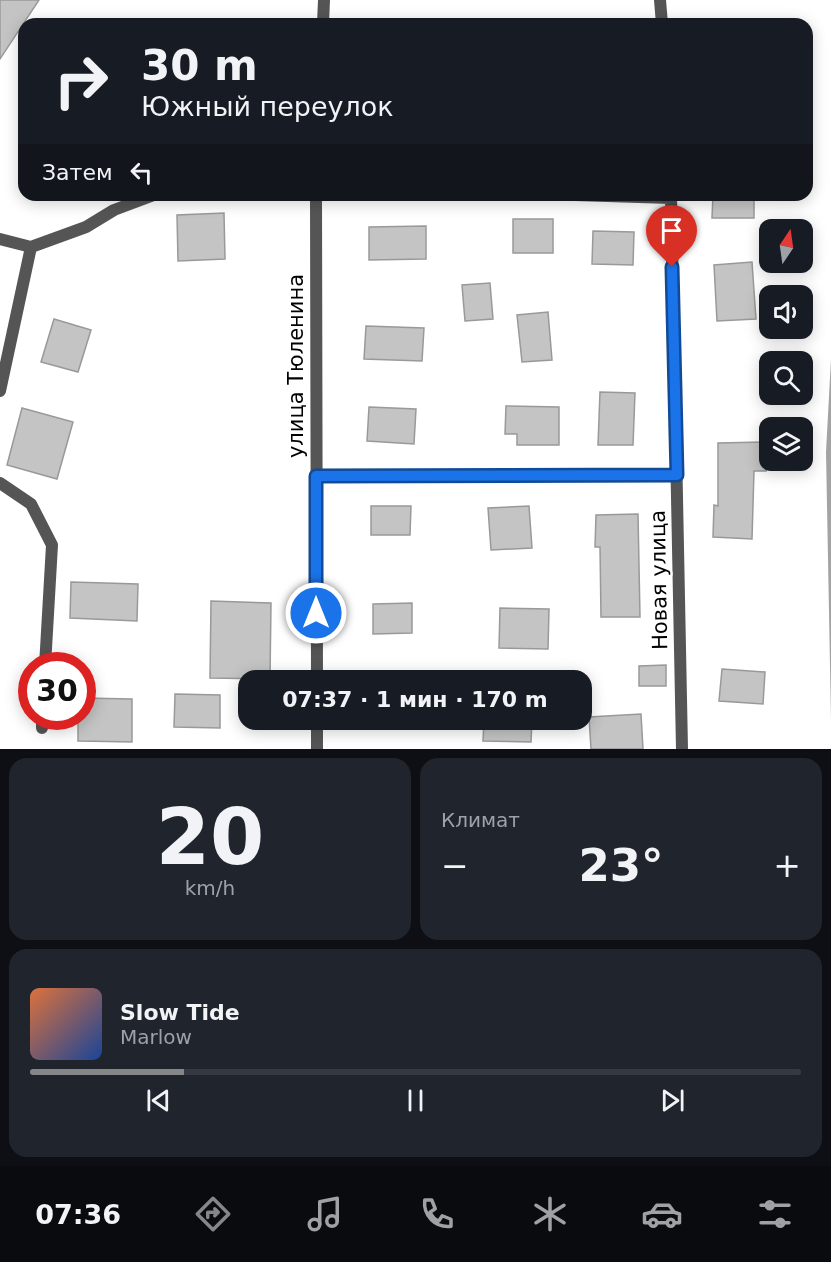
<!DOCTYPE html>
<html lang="ru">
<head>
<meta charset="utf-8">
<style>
	body { margin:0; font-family:"DejaVu Sans",sans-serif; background:#20242c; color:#f1f3f6; height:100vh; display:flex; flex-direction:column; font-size:22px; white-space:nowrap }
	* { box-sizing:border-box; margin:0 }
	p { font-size:20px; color:#9ea1a6 }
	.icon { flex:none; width:33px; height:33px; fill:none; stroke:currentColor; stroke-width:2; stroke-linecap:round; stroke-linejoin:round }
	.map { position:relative; height:749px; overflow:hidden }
	.sheet { display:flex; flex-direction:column; gap:9px; padding:9px; background:#0d0f14; flex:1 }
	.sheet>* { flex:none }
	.banner { position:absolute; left:18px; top:18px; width:795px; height:183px; border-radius:18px; box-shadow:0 3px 15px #0003; background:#171b24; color:#f1f3f6; overflow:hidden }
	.needle { width:39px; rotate:13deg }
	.fabs { position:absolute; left:759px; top:219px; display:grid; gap:12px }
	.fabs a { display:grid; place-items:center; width:54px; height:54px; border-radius:12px; background:#171b24; box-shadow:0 3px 15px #0003; font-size:30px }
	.speed { position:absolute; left:18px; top:652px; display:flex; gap:12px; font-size:30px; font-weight:700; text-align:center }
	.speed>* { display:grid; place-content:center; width:78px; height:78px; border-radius:50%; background:#171b24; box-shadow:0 3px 15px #0003; line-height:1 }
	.speed .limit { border:9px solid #d22; background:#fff; color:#111 }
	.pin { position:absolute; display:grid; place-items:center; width:51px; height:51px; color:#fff; margin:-62px -26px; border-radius:50% 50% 50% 0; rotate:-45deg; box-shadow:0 0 6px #0007 }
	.pin .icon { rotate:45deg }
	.me { position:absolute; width:66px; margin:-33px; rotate:0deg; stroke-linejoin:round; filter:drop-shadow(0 0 4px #0008) }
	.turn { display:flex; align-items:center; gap:21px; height:126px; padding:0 24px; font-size:27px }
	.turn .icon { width:78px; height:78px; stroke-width:2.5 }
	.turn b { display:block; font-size:42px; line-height:51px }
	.then { display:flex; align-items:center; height:57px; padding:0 24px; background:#0003; gap:12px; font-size:22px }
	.big { font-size:45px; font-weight:700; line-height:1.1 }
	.sheet .card { flex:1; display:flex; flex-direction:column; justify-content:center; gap:9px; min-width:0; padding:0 21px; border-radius:18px; background:#20242c }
	.sheet .dial { align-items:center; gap:0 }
	.dial b { font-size:78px; line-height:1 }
	.song { display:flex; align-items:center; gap:18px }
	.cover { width:72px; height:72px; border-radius:9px; background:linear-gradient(135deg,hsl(20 70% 55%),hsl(220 70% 35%)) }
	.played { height:6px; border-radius:3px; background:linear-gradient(90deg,#858687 20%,#363941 20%) }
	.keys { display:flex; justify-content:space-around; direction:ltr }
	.heat { display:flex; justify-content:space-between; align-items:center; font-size:33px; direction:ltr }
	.sheet .tiles { flex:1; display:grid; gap:9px; grid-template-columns:1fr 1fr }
	.card:last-child { grid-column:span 2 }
	.trip { position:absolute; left:238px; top:670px; width:354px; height:60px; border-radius:18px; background:#171b24; box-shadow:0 3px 15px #0003; font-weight:700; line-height:60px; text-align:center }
	.menu { display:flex; height:96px; justify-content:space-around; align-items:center; background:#090b0e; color:#9ea1a6 }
	.menu .icon { width:42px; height:42px }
	.menu .current { color:#858687 }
	.menu b { font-size:27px; color:#f1f3f6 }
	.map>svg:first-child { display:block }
</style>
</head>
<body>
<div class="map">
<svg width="831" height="749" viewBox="0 0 831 749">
	<rect width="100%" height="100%" fill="#fff"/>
	<!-- water -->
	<path fill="#a3a3a3" d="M 831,359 L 831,719 L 826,452 Z"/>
	<!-- building -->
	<path fill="#c4c4c4" stroke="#999" stroke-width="1.5" d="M 0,0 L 39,0 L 0,59 Z
		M 713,195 L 754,195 L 754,218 L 712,218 Z
		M 224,213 L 225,259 L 178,261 L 177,215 Z
		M 513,219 L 553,219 L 553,253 L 513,253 Z
		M 426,226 L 426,259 L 369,260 L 369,227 Z
		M 593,231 L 634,232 L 633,265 L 592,264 Z
		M 752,262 L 756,319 L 717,321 L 714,265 Z
		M 490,283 L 493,319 L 465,321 L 462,285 Z
		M 548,312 L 552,360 L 522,362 L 517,315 Z
		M 54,319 L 91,330 L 78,372 L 41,362 Z
		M 366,326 L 424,328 L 422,361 L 364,359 Z
		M 600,392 L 635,393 L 633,445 L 598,445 Z
		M 506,406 L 559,407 L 559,445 L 517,445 L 517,434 L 505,434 Z
		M 369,407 L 416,409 L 414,444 L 367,441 Z
		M 22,408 L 73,422 L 57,479 L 7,465 Z
		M 766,442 L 766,471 L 754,471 L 752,539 L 713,537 L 714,505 L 718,506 L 718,443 Z
		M 371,506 L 411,506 L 410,535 L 371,535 Z
		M 529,506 L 532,548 L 491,550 L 488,508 Z
		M 638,514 L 640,617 L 601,617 L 600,547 L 595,547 L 596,515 Z
		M 71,582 L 138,584 L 137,621 L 70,618 Z
		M 211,601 L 271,603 L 270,679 L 210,678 Z
		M 412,603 L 412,633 L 373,634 L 373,604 Z
		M 500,608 L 549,609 L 548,649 L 499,648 Z
		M 666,665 L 666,686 L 639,686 L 639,666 Z
		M 722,669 L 765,672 L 763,704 L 719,701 Z
		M 175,694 L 220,695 L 220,728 L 174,727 Z
		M 82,698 L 132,699 L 132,742 L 78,741 L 78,717 L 82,717 Z
		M 641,714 L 643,749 L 591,749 L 589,717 Z
		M 484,720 L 532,720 L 531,742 L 483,741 Z"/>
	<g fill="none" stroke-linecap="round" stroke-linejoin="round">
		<!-- street -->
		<path stroke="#555" stroke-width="12" d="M 660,0 L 662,24
			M 323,24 L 324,0
			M 316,195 L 317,681
			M 575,195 L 671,198
			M 671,195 L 682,749
			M 0,239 L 31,247 L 86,227 L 114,210 L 154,195
			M 0,391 L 31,247
			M 316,476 L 677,475
			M 0,483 L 31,504 L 52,545 L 45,666
			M 317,720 L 317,749
			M 42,728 L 42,717"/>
	</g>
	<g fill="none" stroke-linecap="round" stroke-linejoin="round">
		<!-- route casing -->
		<g stroke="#114b97" stroke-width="15">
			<path id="route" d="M 316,613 L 316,476 L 677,475 L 672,267"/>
		</g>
		<!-- route -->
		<use href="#route" stroke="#1a73e8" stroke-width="10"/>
	</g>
	<g text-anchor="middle" stroke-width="4.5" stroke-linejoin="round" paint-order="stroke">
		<!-- street labels -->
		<g font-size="21" fill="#000" stroke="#fff">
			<text transform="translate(296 366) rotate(-90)" y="7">улица Тюленина</text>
			<text transform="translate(659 580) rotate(-91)" y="7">Новая улица</text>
		</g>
	</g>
</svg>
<div class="fabs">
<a><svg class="needle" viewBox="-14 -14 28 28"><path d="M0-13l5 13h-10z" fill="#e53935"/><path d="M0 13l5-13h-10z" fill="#9ea1a6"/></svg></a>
<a><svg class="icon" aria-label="sound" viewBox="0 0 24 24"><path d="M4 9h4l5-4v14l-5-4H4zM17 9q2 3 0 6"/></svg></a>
<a><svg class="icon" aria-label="search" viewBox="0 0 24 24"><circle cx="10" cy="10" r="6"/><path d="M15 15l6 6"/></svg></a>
<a><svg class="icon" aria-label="layers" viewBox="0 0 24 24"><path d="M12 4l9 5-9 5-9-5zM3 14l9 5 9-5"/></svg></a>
</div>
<div class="speed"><div class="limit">30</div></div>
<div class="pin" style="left:672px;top:267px;background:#d93025"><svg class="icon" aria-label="arrive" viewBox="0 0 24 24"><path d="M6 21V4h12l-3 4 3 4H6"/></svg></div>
<svg class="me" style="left:316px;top:613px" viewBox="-20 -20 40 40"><circle r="17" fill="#1a73e8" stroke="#fff" stroke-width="3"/><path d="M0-11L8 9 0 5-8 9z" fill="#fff"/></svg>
<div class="trip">07:37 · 1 мин · 170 m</div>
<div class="banner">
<div class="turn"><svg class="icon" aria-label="right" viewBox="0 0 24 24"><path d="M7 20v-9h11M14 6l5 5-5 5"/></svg><div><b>30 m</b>Южный переулок</div></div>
<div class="then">Затем<svg class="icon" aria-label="left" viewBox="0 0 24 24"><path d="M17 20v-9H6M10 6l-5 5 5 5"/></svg></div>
</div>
</div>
<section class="sheet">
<div class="tiles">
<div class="card dial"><b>20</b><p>km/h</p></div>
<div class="card"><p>Климат</p>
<div class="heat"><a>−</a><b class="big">23°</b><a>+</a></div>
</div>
<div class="card">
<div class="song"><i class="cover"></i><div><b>Slow Tide</b><p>Marlow</p></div></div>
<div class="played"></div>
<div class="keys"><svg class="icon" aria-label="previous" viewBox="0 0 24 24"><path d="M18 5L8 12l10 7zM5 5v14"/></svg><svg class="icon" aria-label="pause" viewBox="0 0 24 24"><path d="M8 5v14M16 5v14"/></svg><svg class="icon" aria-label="next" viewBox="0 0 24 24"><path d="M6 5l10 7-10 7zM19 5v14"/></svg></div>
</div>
</div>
</section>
<nav class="menu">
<b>07:36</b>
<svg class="icon current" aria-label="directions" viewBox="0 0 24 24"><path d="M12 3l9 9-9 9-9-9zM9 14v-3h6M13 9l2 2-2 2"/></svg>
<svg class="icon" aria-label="music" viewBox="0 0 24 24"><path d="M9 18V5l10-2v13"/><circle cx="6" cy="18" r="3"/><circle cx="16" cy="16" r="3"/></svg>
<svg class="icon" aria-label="phone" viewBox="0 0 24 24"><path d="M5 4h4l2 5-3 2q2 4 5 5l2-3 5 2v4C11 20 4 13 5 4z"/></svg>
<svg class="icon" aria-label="climate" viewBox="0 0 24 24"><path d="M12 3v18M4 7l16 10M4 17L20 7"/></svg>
<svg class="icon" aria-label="car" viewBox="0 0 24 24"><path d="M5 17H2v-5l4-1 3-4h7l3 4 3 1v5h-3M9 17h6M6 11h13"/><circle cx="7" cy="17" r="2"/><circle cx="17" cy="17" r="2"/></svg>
<svg class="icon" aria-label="filters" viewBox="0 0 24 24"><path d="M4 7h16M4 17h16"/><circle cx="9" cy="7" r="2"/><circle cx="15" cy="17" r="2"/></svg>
</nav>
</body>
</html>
